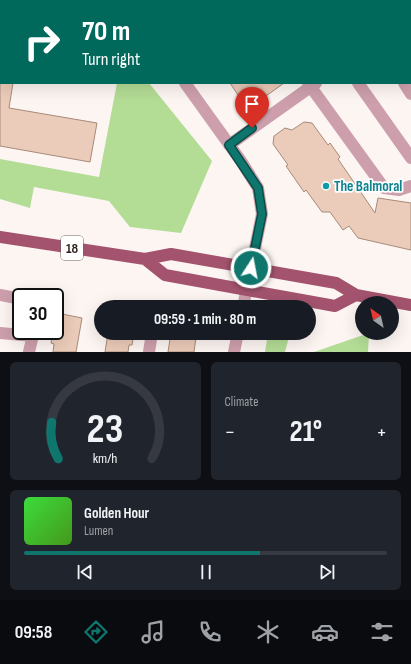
<!DOCTYPE html>
<html lang="en">
<head>
<meta charset="utf-8">
<style>
	body { margin:0; font-family:"Sofia Sans Condensed",sans-serif; background:#20242c; color:#f1f3f6; height:100vh; display:flex; flex-direction:column; font-size:15px; white-space:nowrap }
	* { box-sizing:border-box; margin:0 }
	p { font-size:13px; color:#9ea1a6 }
	.icon { flex:none; width:22px; height:22px; fill:none; stroke:currentColor; stroke-width:2; stroke-linecap:round; stroke-linejoin:round }
	.map { position:relative; height:352px; overflow:hidden }
	.side { display:flex; flex-direction:column; gap:10px; padding:10px; background:#0d0f14; flex:1 }
	.side>* { flex:none }
	.guide { position:absolute; left:0px; top:0px; width:411px; height:84px; box-shadow:0 4px 16px #0002; background:#00695c; color:#fff; overflow:hidden }
	.needle { width:26px; rotate:326deg }
	.controls { position:absolute; left:355px; top:296px; display:grid; gap:8px }
	.controls a { display:grid; place-items:center; width:44px; height:44px; border-radius:50%; background:#171b24; box-shadow:0 4px 16px #0002; font-size:20px }
	.speed { position:absolute; left:12px; top:288px; display:flex; gap:8px; font-size:20px; font-weight:700; text-align:center }
	.speed>* { display:grid; place-content:center; width:52px; height:52px; border-radius:50%; background:#171b24; box-shadow:0 4px 16px #0002; line-height:1 }
	.speed .limit { border:2px solid #111; border-radius:6px; background:#fff; color:#111 }
	.pin { position:absolute; display:grid; place-items:center; width:34px; height:34px; color:#fff; margin:-41px -17px; border-radius:50% 50% 50% 0; rotate:-45deg; box-shadow:0 0 4px #0007 }
	.pin .icon { rotate:45deg }
	.me { position:absolute; width:44px; margin:-22px; rotate:11deg; stroke-linejoin:round; filter:drop-shadow(0 0 3px #0008) }
	.turn { display:flex; align-items:center; gap:14px; height:84px; padding:0 16px; font-size:18px }
	.turn .icon { width:52px; height:52px; stroke-width:2.5 }
	.turn b { display:block; font-size:28px; line-height:34px }
	.big { font-size:30px; font-weight:700; line-height:1.1 }
	.side .tile { flex:1; display:flex; flex-direction:column; justify-content:center; gap:6px; min-width:0; padding:0 14px; border-radius:6px; background:#20242c }
	.side .dial { align-items:center; gap:0 }
	.dial svg { height:104px; overflow:visible; fill:none; stroke:#363941; stroke-width:7; stroke-linecap:round; text-anchor:middle }
	.dial text { fill:#f1f3f6; stroke:none }
	.song { display:flex; align-items:center; gap:12px }
	.cover { width:48px; height:48px; border-radius:6px; background:linear-gradient(135deg,hsl(120 70% 55%),hsl(100 70% 35%)) }
	.played { height:4px; border-radius:2px; background:linear-gradient(90deg,#0f766e 65%,#363941 65%) }
	.keys { display:flex; justify-content:space-around; direction:ltr }
	.heat { display:flex; justify-content:space-between; align-items:center; font-size:22px; direction:ltr }
	.side .tiles { flex:1; display:grid; gap:10px; grid-template-columns:1fr 1fr }
	.tile:last-child { grid-column:span 2 }
	.trip { position:absolute; left:94px; top:300px; width:222px; height:40px; border-radius:20px; background:#171b24; box-shadow:0 4px 16px #0002; font-weight:700; line-height:40px; text-align:center }
	.menu { display:flex; height:64px; justify-content:space-around; align-items:center; background:#090b0e; color:#9ea1a6 }
	.menu .icon { width:28px; height:28px }
	.menu .active { color:#0f766e }
	.menu b { font-size:18px; color:#f1f3f6 }
	.map>svg:first-child { display:block }
</style>
</head>
<body>
<div class="map">
<svg width="411" height="352" viewBox="0 0 411 352">
	<rect width="100%" height="100%" fill="#fcf5f2"/>
	<!-- green -->
	<path fill="#b3dc95" d="M 117,83 L 149,83 L 212,161 L 181,233 L 130,227 L 109,201 L 34,187 L 30,208 L 0,199 L 0,159 L 99,177 Z
		M 268,333 L 290,333 L 285,352 L 265,352 Z
		M 369,333 L 368,352 L 314,352 Z"/>
	<!-- building -->
	<path fill="#ebcbb9" stroke="#a88a79" d="M 0,83 L 13,83 L 9,108 L 97,123 L 90,162 L 0,146 Z
		M 230,83 L 284,83 L 266,96 L 264,105 L 258,109 L 246,107 Z
		M 304,122 L 312,123 L 328,145 L 330,143 L 340,157 L 338,159 L 375,213 L 378,198 L 411,203 L 411,250 L 358,238 L 349,226 L 343,230 L 330,212 L 322,212 L 306,190 L 304,192 L 286,166 L 288,165 L 273,144 L 274,136 L 285,128 L 292,130 Z
		M 57,313 L 82,318 L 76,352 L 53,352 L 54,344 L 51,343 L 53,331 L 55,331 Z
		M 108,333 L 134,333 L 132,345 L 129,345 L 128,352 L 105,352 Z
		M 174,333 L 196,337 L 194,352 L 168,352 L 170,339 L 173,339 Z"/>
	<g fill="none" stroke-linecap="round" stroke-linejoin="round">
		<!-- minor -->
		<path stroke="#cd9fac" stroke-width="12" d="M 82,0 L 85,1
			M 297,0 L 298,1
			M 346,0 L 346,1
			M 257,1 L 257,0
			M 185,83 L 241,161 L 258,188 L 262,214 L 243,307
			M 308,83 L 384,188 L 399,190 L 411,186
			M 358,83 L 411,158
			M 404,83 L 411,94
			M 229,145 L 316,83
			M 0,295 L 21,299
			M 0,333 L 33,336
			M 29,352 L 34,331
			M 149,352 L 152,333
			M 234,352 L 238,333"/>
		<!-- major -->
		<path stroke="#a3536e" stroke-width="12" d="M 0,237 L 145,259 L 171,254 L 336,283 L 356,295 L 411,305
			M 145,259 L 165,275 L 335,306 L 356,295"/>
	</g>
	<g fill="none" stroke-linecap="round" stroke-linejoin="round">
		<!-- route casing -->
		<g stroke="#0a4d48" stroke-width="10">
			<path id="route" d="M 251,268 L 262,214 L 258,188 L 229,145 L 252,128"/>
		</g>
		<!-- route -->
		<use href="#route" stroke="#0f766e" stroke-width="7"/>
	</g>
	<!-- markers -->
	<circle fill="#0f9aa8" stroke="#fff" stroke-width="1.5" cx="326" cy="186" r="4"/>
	<g text-anchor="middle" stroke-width="3.5" stroke-linejoin="round" paint-order="stroke">
		<!-- shield labels -->
		<rect fill="#fff" stroke="#6b625e" stroke-width="1" x="61" y="236" width="22" height="24" rx="3"/>
		<g font-size="14" font-weight="bold" fill="#2b1f19">
			<text x="72" y="253">18</text>
		</g>
		<!-- culture labels -->
		<g font-size="15" font-weight="bold" fill="#0d838f" stroke="#fff" text-anchor="start">
			<text x="334" y="191">The Balmoral</text>
		</g>
	</g>
</svg>
<div class="controls">
<a><svg class="needle" viewBox="-14 -14 28 28"><path d="M0-13l5 13h-10z" fill="#e53935"/><path d="M0 13l5-13h-10z" fill="#9ea1a6"/></svg></a>
</div>
<div class="speed"><div class="limit">30</div></div>
<div class="pin" style="left:252px;top:128px;background:#d93025"><svg class="icon" aria-label="arrive" viewBox="0 0 24 24"><path d="M6 21V4h12l-3 4 3 4H6"/></svg></div>
<svg class="me" style="left:251px;top:268px" viewBox="-20 -20 40 40"><circle r="17" fill="#0f766e" stroke="#fff" stroke-width="3"/><path d="M0-11L8 9 0 5-8 9z" fill="#fff"/></svg>
<div class="trip">09:59 · 1 min · 80 m</div>
<div class="guide">
<div class="turn"><svg class="icon" aria-label="right" viewBox="0 0 24 24"><path d="M7 20v-9h11M14 6l5 5-5 5"/></svg><div><b>70 m</b>Turn right</div></div>
</div>
</div>
<section class="side">
<div class="tiles">
<div class="tile dial"><svg viewBox="0 0 100 80">
<path d="M14 69A42 42 0 1 1 86 69"/>
<path d="M14 69A42 42 0 0 1 9 41" stroke="#0f766e"/>
<text x="50" y="56" font-size="32" font-weight="700">23</text>
<text x="50" y="72" font-size="11">km/h</text>
</svg></div>
<div class="tile"><p>Climate</p>
<div class="heat"><a>−</a><b class="big">21°</b><a>+</a></div>
</div>
<div class="tile">
<div class="song"><i class="cover"></i><div><b>Golden Hour</b><p>Lumen</p></div></div>
<div class="played"></div>
<div class="keys"><svg class="icon" aria-label="previous" viewBox="0 0 24 24"><path d="M18 5L8 12l10 7zM5 5v14"/></svg><svg class="icon" aria-label="pause" viewBox="0 0 24 24"><path d="M8 5v14M16 5v14"/></svg><svg class="icon" aria-label="next" viewBox="0 0 24 24"><path d="M6 5l10 7-10 7zM19 5v14"/></svg></div>
</div>
</div>
</section>
<nav class="menu">
<b>09:58</b>
<svg class="icon active" aria-label="directions" viewBox="0 0 24 24"><path d="M12 3l9 9-9 9-9-9zM9 14v-3h6M13 9l2 2-2 2"/></svg>
<svg class="icon" aria-label="music" viewBox="0 0 24 24"><path d="M9 18V5l10-2v13"/><circle cx="6" cy="18" r="3"/><circle cx="16" cy="16" r="3"/></svg>
<svg class="icon" aria-label="phone" viewBox="0 0 24 24"><path d="M5 4h4l2 5-3 2q2 4 5 5l2-3 5 2v4C11 20 4 13 5 4z"/></svg>
<svg class="icon" aria-label="climate" viewBox="0 0 24 24"><path d="M12 3v18M4 7l16 10M4 17L20 7"/></svg>
<svg class="icon" aria-label="car" viewBox="0 0 24 24"><path d="M5 17H2v-5l4-1 3-4h7l3 4 3 1v5h-3M9 17h6M6 11h13"/><circle cx="7" cy="17" r="2"/><circle cx="17" cy="17" r="2"/></svg>
<svg class="icon" aria-label="filters" viewBox="0 0 24 24"><path d="M4 7h16M4 17h16"/><circle cx="9" cy="7" r="2"/><circle cx="15" cy="17" r="2"/></svg>
</nav>
</body>
</html>
